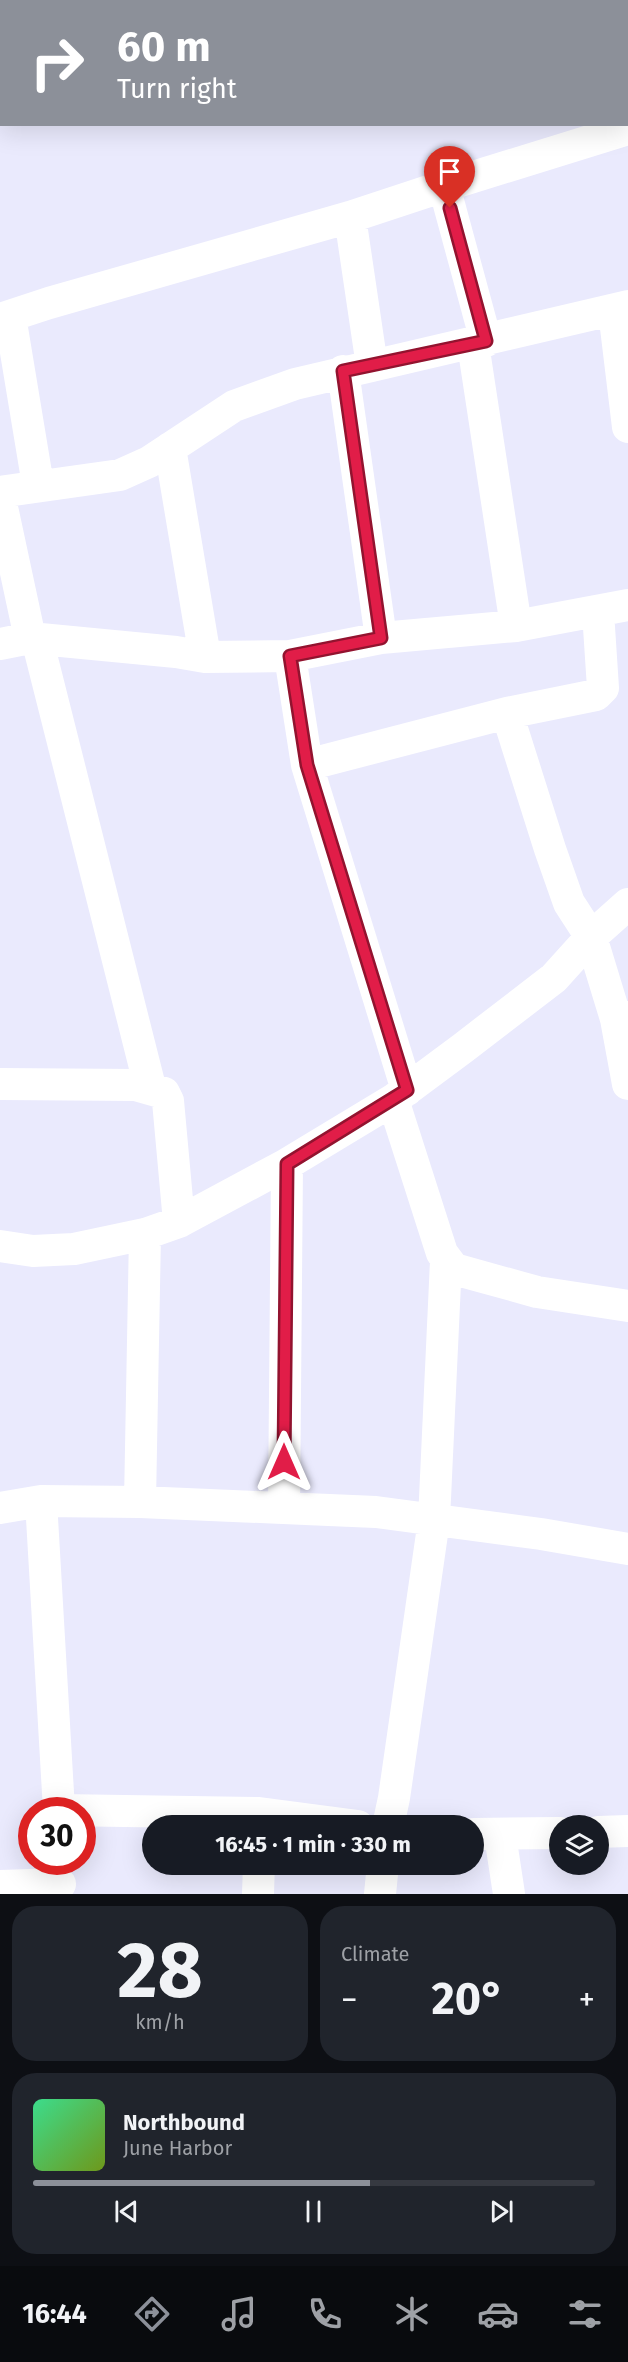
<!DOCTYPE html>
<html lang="en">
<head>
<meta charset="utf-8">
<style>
	body { margin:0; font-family:"Fira Sans",sans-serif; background:#20242c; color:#f1f3f6; height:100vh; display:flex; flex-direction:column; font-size:22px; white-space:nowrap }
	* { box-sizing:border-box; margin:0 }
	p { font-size:20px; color:#9ea1a6 }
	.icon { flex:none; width:33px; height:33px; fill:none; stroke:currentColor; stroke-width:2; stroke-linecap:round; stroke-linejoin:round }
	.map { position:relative; height:1894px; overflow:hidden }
	.details { display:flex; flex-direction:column; gap:12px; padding:12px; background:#0d0f14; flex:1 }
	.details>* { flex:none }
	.hud { position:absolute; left:0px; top:0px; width:628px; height:126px; box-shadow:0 6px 24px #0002; background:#8c9099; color:#fff; overflow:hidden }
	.tools { position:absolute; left:549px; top:1815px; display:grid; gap:12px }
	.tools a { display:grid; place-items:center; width:60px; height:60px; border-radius:50%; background:#171b24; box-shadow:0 6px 24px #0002; font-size:30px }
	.speed { position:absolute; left:18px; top:1797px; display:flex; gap:12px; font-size:30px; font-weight:700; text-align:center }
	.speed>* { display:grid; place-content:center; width:78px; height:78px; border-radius:50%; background:#171b24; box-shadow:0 6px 24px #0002; line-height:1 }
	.speed .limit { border:9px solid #d22; background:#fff; color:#111 }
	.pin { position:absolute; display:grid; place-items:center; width:51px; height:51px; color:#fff; margin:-62px -26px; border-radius:50% 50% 50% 0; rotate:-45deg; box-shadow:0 0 6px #0007 }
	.pin .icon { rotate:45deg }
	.me { position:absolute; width:66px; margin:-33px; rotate:0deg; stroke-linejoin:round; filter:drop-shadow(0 0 4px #0008) }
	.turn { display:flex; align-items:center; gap:21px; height:126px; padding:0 18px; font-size:27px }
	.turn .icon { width:78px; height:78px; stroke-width:2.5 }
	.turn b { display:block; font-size:42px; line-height:51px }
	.big { font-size:45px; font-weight:700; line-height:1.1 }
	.details .tile { flex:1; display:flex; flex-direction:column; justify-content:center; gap:9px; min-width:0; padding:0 21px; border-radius:24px; background:#20242c }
	.details .dial { align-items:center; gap:0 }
	.dial b { font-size:78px; line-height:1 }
	.song { display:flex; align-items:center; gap:18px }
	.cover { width:72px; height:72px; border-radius:9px; background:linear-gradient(135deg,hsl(150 70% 55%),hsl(80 70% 35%)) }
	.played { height:6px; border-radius:3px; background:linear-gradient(90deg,#8c9099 60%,#363941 60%) }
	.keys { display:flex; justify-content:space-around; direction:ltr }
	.heat { display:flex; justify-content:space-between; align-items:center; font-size:33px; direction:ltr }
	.details .tiles { flex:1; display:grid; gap:12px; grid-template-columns:1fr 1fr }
	.tile:last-child { grid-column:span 2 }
	.trip { position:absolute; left:142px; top:1815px; width:342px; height:60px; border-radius:30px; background:#171b24; box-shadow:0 6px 24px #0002; font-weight:700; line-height:60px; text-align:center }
	.tab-bar { display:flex; height:96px; justify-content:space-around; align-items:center; background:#090b0e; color:#9ea1a6 }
	.tab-bar .icon { width:42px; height:42px }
	.tab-bar .selected { color:#8c9099 }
	.tab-bar b { font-size:27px; color:#f1f3f6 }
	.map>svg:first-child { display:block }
</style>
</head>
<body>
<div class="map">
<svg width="628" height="1894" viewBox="0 0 628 1894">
	<rect width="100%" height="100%" fill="#eaeafd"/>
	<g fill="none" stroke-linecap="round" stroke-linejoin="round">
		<!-- minor -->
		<path stroke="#fff" stroke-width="32" d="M 598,0 L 599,2
			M 627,48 L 628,49
			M 444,186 L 486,341
			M 350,217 L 372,366
			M 614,311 L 628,427
			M 10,316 L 38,485
			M 0,319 L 49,303 L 350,217 L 444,186 L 628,129
			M 473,344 L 516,626
			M 343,371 L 381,638
			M 170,448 L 205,657
			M 0,492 L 120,475 L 149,462 L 234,406 L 295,384 L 628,306
			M 0,498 L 30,638
			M 37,639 L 150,1087
			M 0,644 L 30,638 L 176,652 L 205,657 L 290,656 L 381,638 L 516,626 L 628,605
			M 290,656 L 307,765 L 407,1090
			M 507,713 L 550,849 L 569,903 L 591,937 L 616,1019 L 628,1017
			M 307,765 L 507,713 L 596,695 L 603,688 L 598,612
			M 616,1019 L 628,1084
			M 0,1084 L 136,1085 L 164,1093 L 168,1101 L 179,1222
			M 393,1100 L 442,1253 L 454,1269 L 537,1292 L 628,1306
			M 0,1246 L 33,1251 L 74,1249 L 145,1234 L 179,1222 L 287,1164 L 393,1100 L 463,1048 L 554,978 L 591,937 L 628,904
			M 41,1501 L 59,1810
			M 140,1502 L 145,1234
			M 0,1508 L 41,1501 L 140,1502 L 376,1512 L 541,1534 L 628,1549
			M 284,1508 L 287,1164
			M 59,1810 L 259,1813 L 358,1826
			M 388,1826 L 394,1798 L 434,1520 L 446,1261
			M 598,1832 L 628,1831
			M 474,1834 L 560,1833
			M 500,1835 L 509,1894
			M 0,1886 L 60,1884
			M 258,1894 L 259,1864
			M 380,1894 L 383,1864"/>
	</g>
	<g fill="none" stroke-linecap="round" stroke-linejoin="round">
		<!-- route casing -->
		<g stroke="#92132f" stroke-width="15">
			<path id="route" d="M 284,1462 L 287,1164 L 407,1090 L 307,765 L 290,656 L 381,638 L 343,371 L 486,341 L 450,208"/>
		</g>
		<!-- route -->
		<use href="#route" stroke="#e11d48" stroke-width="10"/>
	</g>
</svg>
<div class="tools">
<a><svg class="icon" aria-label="layers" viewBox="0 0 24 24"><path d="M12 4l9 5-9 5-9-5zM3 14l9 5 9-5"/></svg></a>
</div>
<div class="speed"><div class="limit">30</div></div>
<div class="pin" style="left:450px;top:208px;background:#d93025"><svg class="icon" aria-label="arrive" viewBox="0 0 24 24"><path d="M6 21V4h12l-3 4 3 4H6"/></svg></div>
<svg class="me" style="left:284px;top:1462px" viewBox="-20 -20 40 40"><path d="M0-17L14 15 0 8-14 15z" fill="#e11d48" stroke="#fff" stroke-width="4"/></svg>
<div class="trip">16:45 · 1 min · 330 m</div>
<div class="hud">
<div class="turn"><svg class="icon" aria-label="right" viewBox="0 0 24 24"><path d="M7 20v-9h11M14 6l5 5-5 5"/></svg><div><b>60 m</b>Turn right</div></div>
</div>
</div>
<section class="details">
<div class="tiles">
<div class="tile dial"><b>28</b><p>km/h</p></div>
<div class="tile"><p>Climate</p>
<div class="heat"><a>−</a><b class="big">20°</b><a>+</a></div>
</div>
<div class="tile">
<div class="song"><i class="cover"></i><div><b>Northbound</b><p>June Harbor</p></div></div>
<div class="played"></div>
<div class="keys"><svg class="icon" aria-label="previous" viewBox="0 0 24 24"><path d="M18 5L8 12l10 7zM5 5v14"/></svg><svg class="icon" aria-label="pause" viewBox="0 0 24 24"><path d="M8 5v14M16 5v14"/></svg><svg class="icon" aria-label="next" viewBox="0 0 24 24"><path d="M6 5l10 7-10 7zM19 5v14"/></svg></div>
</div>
</div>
</section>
<nav class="tab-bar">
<b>16:44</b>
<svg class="icon selected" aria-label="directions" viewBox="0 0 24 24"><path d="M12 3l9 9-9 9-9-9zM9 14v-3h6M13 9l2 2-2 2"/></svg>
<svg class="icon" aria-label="music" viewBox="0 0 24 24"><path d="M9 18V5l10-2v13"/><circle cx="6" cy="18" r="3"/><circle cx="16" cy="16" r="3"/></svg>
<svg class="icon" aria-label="phone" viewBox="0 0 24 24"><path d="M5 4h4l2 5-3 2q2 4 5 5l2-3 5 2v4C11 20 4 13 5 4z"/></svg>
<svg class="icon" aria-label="climate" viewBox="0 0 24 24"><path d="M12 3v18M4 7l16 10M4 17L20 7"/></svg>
<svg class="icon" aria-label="car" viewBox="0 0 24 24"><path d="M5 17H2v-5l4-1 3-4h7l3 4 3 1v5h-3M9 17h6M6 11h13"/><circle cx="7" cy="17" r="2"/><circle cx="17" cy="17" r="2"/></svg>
<svg class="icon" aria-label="filters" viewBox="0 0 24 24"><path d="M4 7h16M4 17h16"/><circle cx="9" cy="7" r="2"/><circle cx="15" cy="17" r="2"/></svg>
</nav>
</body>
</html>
